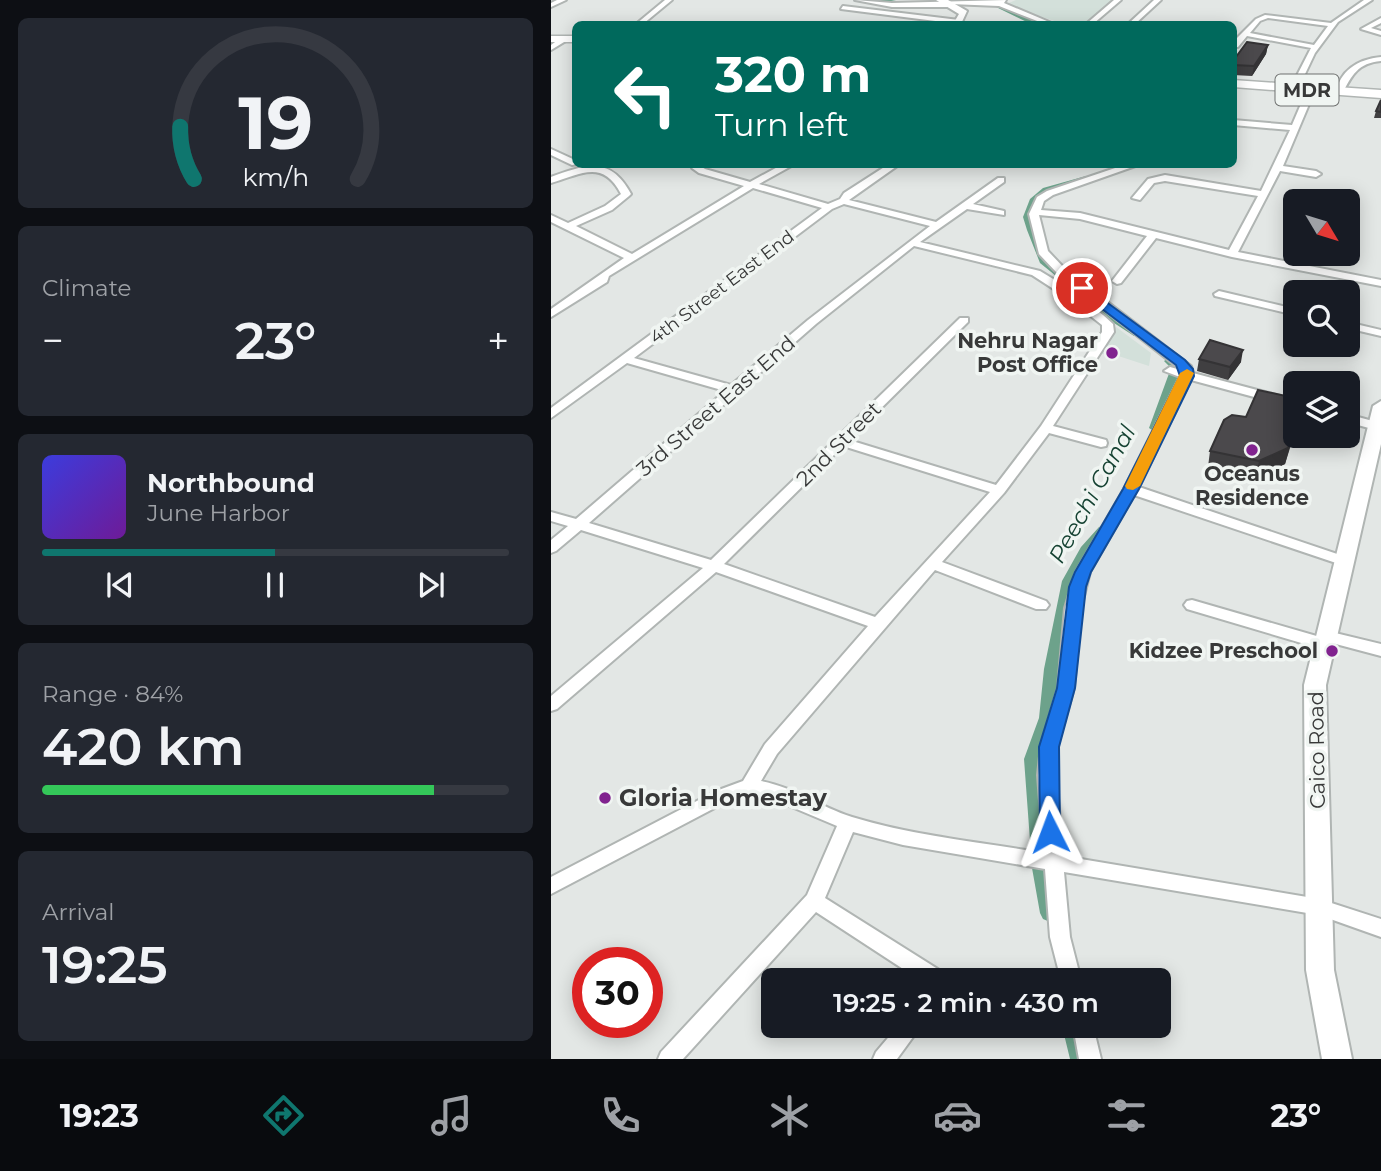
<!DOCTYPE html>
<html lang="en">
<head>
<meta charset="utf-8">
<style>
	body { margin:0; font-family:Montserrat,sans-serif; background:#242831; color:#f1f3f6; height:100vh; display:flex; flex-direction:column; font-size:26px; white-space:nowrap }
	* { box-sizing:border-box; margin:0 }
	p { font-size:23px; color:#9ea1a6 }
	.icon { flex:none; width:38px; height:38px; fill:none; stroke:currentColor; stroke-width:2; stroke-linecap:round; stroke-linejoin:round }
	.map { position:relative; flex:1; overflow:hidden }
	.panel { display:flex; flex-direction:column; gap:18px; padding:18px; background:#0d0f14; width:551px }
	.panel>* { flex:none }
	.banner { position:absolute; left:21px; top:21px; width:665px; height:147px; border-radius:10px; box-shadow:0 4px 18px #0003; background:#00695c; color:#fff; overflow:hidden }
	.needle { width:46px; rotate:128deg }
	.buttons { position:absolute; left:732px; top:189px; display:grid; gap:14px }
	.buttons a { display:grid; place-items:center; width:77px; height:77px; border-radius:10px; background:#171b24; box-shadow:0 4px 18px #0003; font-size:35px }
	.speed { position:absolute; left:21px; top:947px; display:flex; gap:14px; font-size:35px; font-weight:700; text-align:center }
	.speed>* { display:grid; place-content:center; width:91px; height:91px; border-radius:50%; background:#171b24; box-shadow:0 4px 18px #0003; line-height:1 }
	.speed .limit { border:10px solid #d22; background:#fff; color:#111 }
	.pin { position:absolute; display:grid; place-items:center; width:60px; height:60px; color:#fff; margin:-30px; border:4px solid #fff; border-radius:50%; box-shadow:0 2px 7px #0007 }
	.me { position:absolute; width:77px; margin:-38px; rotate:357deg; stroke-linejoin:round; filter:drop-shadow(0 0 5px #0008) }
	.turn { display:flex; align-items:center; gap:24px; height:147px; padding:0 28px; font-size:32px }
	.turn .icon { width:91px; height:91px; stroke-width:2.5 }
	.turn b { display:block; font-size:49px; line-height:60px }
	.big { font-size:52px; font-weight:600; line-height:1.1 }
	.panel .widget { flex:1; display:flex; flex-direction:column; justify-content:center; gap:10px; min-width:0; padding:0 24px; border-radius:10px; background:#242831 }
	.panel .dial { align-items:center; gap:0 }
	.dial svg { height:182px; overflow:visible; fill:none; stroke:#363941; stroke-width:7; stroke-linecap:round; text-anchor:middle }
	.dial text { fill:#f1f3f6; stroke:none }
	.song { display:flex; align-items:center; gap:21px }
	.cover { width:84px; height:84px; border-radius:10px; background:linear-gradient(135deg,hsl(240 70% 55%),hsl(280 70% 35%)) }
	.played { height:7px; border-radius:4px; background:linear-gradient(90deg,#0f766e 50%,#363941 50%) }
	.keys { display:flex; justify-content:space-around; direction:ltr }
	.heat { display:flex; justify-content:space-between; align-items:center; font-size:38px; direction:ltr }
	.charge { height:10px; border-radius:5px; background:linear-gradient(90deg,#34c759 84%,#363941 0) }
	.trip { position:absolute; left:210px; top:968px; width:410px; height:70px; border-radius:10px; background:#171b24; box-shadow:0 4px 18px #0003; font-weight:600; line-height:70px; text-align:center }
	.menu { display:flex; height:112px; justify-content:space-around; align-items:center; background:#090b0e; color:#9ea1a6 }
	.menu .icon { width:49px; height:49px }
	.menu .active { color:#0f766e }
	.menu b { font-size:32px; color:#f1f3f6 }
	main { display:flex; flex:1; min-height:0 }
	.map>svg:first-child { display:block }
</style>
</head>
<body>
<main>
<section class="panel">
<div class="widget dial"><svg viewBox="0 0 100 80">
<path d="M14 69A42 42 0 1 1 86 69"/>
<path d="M14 69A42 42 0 0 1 8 46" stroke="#0f766e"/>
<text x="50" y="56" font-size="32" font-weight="700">19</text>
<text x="50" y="72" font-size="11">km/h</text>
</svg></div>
<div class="widget"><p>Climate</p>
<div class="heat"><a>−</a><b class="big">23°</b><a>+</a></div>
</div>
<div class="widget">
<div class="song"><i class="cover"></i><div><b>Northbound</b><p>June Harbor</p></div></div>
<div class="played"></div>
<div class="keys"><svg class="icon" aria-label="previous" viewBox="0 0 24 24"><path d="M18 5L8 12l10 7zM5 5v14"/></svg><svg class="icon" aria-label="pause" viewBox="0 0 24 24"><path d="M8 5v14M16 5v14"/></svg><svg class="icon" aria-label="next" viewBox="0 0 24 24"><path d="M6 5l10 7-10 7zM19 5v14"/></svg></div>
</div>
<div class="widget"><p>Range · 84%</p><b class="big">420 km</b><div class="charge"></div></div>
<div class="widget"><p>Arrival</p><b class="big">19:25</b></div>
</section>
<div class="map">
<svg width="830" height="1059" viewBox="0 0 830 1059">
	<rect width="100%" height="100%" fill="#e3e7e5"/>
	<!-- built -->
	<path fill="#d3e0da" d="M 465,0 L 566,0 L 534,24 L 513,24 L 453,5 Z
		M 565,327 L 600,353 L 598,366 L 555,352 L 554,354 L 543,354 Z"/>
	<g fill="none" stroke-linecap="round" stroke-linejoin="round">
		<!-- canal -->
		<path fill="#6da28b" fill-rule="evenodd" d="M 318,0 L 340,0 L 361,4 L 358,6 Z
			M 431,2 L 448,4 L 488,24 L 480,24 L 445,7 L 429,5 Z
			M 535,176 L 538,177 L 538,181 L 498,192 L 486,202 L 482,217 L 486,230 L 498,260 L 571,319 L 591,332 L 591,336 L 583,336 L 563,323 L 489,263 L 476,230 L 472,217 L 479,199 L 492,188 Z
			M 619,357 L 632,367 L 610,428 L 604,432 L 598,428 L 620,368 L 613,361 Z
			M 553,525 L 560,530 L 541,552 L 525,581 L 509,669 L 504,718 L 491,759 L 499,868 L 509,913 L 506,919 L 499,922 L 492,919 L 489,913 L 481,868 L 473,759 L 488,718 L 493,669 L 511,581 L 530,547 L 548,527 Z
			M 511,1026 L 531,1026 L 541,1059 L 519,1059 Z"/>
		<!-- street casing -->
		<g stroke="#b0b5b3" stroke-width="4">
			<path id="street" d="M 6,0 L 15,0 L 0,7 L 0,3 Z
				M 114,0 L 121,0 L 92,24 L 85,24 Z
				M 304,0 L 341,3 L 455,0 L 453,3 L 503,24 L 494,24 L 448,6 L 399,4 L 396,7 L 341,7 Z
				M 563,0 L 570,0 L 542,24 L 535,24 Z
				M 603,0 L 610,0 L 584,24 L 577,24 Z
				M 813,0 L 821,0 L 787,22 L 764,53 L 746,91 L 739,89 L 760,48 L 696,36 L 687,47 L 682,47 L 682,42 L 705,19 L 714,15 L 780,23 ZM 717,18 L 777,26 L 763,45 L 699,33 L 709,21 Z
				M 292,6 L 408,20 L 412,22 L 408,24 L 290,9 Z
				M 830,18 L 830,23 L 820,28 L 830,31 L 830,35 L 810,29 Z
				M 11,37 L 18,39 L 0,50 L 0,45 Z
				M 830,57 L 830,61 C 807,63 801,75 791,94 L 785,94 C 788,71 807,59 830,57 Z
				M 760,88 L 764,90 L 732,166 L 765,171 L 770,174 L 765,177 L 729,171 L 687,252 L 830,280 L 830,286 L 681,257 L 605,238 L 570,283 L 566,284 L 561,281 L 596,236 L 529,219 L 488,215 L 497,251 L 515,270 L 640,366 L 642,373 L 744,400 L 744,408 L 640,380 L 588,487 L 798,558 L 800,561 L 798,564 L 788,564 L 583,495 L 539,572 L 530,608 L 523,688 L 506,747 L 505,775 L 512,856 L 768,899 L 830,919 L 830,937 L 768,915 L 513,872 L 519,937 L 530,980 L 510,980 L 499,937 L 494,869 L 352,845 L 302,832 L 274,898 L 393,973 L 396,980 L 369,980 L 265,912 L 132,1059 L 107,1059 L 110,1052 L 256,895 L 286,826 L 217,797 L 198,793 L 177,801 L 0,894 L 0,877 L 165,791 L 192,781 L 214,744 L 317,626 L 165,572 L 6,709 L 0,711 L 0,696 L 152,568 L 30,530 L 5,551 L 0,553 L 0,540 L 17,526 L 0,521 L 0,512 L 25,519 L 174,391 L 76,363 L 0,418 L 0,408 L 271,208 L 202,188 L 58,276 L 56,282 L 0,317 L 0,309 L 73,258 L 0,222 L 0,215 L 17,223 L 54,206 L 70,194 C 52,159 30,174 0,183 L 0,177 C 35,164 60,156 80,194 L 78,196 L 61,210 L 25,226 L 81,254 L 193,186 L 148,173 L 141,168 L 142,164 L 151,164 L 151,167 L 154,169 L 199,182 L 232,164 L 244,164 L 208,184 L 277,204 L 289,199 L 293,193 L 338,164 L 349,164 L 298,200 L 385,222 L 447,178 L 453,178 L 453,182 L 422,204 L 453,211 L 453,215 L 416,209 L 369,242 L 489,271 L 517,288 L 552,315 L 562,324 L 563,332 L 502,426 L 555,440 L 556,443 L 555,446 L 550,447 L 498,433 L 453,493 L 391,562 L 495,601 L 498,605 L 495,609 L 485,609 L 384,570 L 226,754 L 210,781 C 242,787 270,807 301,817 C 363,836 429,842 493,853 L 487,775 L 490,747 L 507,688 L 514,608 L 525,572 L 573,489 L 629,377 L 613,371 L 619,367 L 630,370 L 507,274 L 488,254 L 478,214 L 486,197 L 496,191 L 576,164 L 590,164 L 502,195 L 493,201 L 490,210 L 529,213 L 678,250 L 707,196 L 614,181 L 603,183 L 589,200 L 581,198 L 597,179 L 614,175 L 710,191 L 739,130 L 682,125 L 682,120 L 741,125 L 756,90 ZM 293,204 L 379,226 L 257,320 L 180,385 L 83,358 L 281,209 ZM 363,246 L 481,275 L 518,299 L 551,325 L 551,332 L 490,426 L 445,485 L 298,440 L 417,322 L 417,318 L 409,318 L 160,560 L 38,523 L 265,324 ZM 292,446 L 439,492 L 324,617 L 173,564 Z
				M 0,149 L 24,160 L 24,164 L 27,164 L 21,165 L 0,155 Z
				M 668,291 L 744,309 L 744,315 L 664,296 L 663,294 Z
				M 796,322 L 830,330 L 830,336 L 796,328 Z
				M 796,414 L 829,423 L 830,428 L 825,430 L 796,422 Z
				M 641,600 L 769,637 L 771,632 L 776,631 L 830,644 L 830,656 L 781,643 L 780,648 L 774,650 L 636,609 L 633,605 L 636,601 Z
				M 347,1026 L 370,1026 L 346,1059 L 322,1059 L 325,1052 Z
				M 522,1026 L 542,1026 L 550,1059 L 528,1059 Z"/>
		</g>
		<!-- secondary casing -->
		<g stroke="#b0b5b3" stroke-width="4">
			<path id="secondary" d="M 385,0 L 397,0 L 416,11 L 410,24 L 402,24 L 408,14 Z
				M 830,401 L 830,444 L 775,685 L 783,970 L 801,1059 L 771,1059 L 755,970 L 753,685 L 822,406 Z"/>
		</g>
		<!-- primary casing -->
		<g stroke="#b0b5b3" stroke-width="3">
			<path id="primary" d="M 0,36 L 24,36 L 24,42 L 0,42 Z
				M 682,80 L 830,90 L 830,98 L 682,87 Z"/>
		</g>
		<!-- street -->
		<use href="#street" fill="#fff" fill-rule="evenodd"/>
		<!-- secondary -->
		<use href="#secondary" fill="#fff" fill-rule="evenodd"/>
		<!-- primary -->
		<use href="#primary" fill="#fff" fill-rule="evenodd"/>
	</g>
	<!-- wall -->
	<path fill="#403f41" d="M 717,45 L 715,54 L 701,76 L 682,75 L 682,61 Z
		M 830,100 L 830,118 L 823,118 L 825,111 Z
		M 648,359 L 690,362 L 677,380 L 646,371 Z
		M 744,398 L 744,432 L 734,464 L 705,477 L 657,467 L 659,451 L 695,417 Z
		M 761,436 L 780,436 L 779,440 Z"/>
	<!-- shaded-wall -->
	<path fill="#343335" d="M 717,45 L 715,54 L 701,76 L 703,66 Z
		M 692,350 L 690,362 L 677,380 L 679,367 Z
		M 744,426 L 743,432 L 734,464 L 705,477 L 708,461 Z"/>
	<!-- building -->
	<path fill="#4b494c" stroke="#343335" stroke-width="2" d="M 696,42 L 717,45 L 703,66 L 682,65 L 682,61 Z
		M 830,100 L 830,112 L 825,111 Z
		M 659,340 L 692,350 L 679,367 L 648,359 Z
		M 707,390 L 744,398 L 744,426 L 737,448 L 708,461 L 659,451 L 673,420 L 681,415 L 695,417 Z"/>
	<!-- route -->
	<path fill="#1a73e8" stroke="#114b97" stroke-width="2" d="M 531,284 L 634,360 L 642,369 L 643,376 L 588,489 L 540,572 L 535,587 L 524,688 L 508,747 L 509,832 L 506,838 L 499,841 L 492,838 L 489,832 L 488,747 L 506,688 L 518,587 L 524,572 L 572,489 L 629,376 L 625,365 L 526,290 L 526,285 Z"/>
	<!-- slow -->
	<path fill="#f59e0b" d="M 636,369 L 643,373 L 589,486 L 582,490 L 576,489 L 574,486 L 629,373 Z"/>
	<!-- markers -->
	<g fill="#81238f" stroke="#f0f5f2" stroke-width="2.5">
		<circle cx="561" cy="353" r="7"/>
		<circle cx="701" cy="450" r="7"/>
		<circle cx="781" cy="651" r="7"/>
		<circle cx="54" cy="798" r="7"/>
	</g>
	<g text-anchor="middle" stroke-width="7" stroke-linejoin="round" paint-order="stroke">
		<!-- far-street labels -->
		<g font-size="18" fill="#383939" stroke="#f0f5f2">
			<text transform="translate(171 287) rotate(-37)" y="6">4th Street East End</text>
		</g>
		<!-- shield labels -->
		<rect fill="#f0f5f2" stroke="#6f7170" stroke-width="2" x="724.5" y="74.5" width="63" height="31" rx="5"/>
		<g font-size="19" font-weight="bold" fill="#383939">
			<text x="756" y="97">MDR</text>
		</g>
		<!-- poi labels -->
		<g font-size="21" font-weight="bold" fill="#383939" stroke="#f0f5f2" text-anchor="end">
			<text x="547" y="348">Nehru Nagar<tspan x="547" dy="24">Post Office</tspan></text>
			<text x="701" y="481" text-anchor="middle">Oceanus<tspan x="701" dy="24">Residence</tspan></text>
			<text x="767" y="658">Kidzee Preschool</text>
		</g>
		<!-- street labels -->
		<g font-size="21" fill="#383939" stroke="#f0f5f2">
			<text transform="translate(165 406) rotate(-41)" y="7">3rd Street East End</text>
			<text transform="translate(288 444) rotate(-45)" y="7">2nd Street</text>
			<text transform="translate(766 750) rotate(-91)" y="7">Caico Road</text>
		</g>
		<!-- water labels -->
		<g font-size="23" font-style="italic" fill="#154232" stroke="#f0f5f2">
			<text transform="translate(541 494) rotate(-61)" y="8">Peechi Canal</text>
		</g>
		<!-- near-poi labels -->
		<g font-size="24" font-weight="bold" fill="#383939" stroke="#f0f5f2" text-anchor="start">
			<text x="68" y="806">Gloria Homestay</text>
		</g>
	</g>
</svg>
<div class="buttons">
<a><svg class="needle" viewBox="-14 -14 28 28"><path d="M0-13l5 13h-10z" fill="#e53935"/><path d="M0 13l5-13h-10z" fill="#9ea1a6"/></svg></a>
<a><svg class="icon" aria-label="search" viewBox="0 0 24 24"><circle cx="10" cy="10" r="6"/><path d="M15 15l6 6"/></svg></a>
<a><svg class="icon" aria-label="layers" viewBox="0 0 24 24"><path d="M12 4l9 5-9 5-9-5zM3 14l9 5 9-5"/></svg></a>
</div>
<div class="speed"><div class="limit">30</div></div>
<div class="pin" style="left:531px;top:288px;background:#d93025"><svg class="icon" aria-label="arrive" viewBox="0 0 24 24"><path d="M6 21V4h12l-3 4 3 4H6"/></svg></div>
<svg class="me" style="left:499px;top:832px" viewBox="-20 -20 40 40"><path d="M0-17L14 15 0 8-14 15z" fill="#1a73e8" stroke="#fff" stroke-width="4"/></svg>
<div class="trip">19:25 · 2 min · 430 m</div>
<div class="banner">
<div class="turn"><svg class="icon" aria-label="left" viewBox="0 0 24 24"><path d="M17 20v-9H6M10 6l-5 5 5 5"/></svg><div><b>320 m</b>Turn left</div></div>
</div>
</div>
</main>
<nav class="menu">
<b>19:23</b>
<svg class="icon active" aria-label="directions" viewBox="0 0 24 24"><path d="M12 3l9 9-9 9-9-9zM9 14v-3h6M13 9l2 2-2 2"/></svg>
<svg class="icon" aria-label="music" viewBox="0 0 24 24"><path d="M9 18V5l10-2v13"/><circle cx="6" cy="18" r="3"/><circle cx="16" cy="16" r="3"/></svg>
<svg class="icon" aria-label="phone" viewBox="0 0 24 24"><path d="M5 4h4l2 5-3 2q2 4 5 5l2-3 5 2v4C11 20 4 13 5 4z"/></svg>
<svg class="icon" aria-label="climate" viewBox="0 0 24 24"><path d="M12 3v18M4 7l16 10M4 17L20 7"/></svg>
<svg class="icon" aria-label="car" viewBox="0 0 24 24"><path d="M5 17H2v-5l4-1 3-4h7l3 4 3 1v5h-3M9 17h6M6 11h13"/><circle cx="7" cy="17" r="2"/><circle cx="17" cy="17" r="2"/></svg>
<svg class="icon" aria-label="filters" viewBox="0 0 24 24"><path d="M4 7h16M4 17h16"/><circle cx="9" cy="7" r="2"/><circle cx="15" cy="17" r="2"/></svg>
<b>23°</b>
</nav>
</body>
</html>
